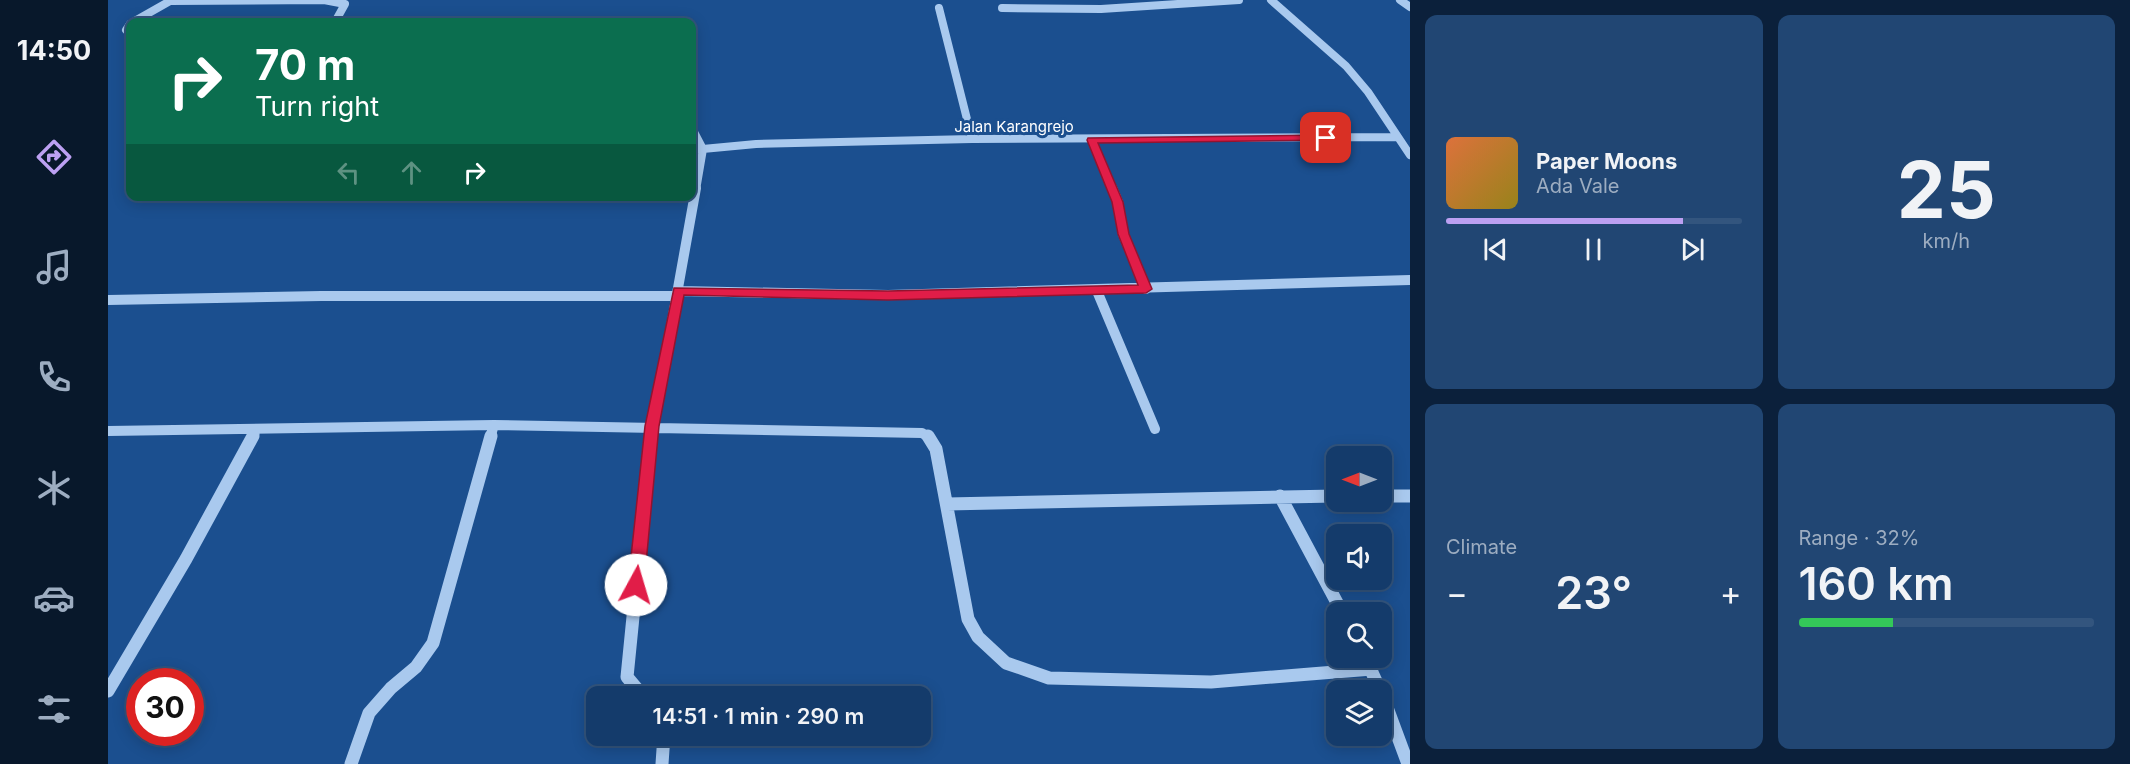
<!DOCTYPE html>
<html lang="en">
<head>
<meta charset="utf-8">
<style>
	body { margin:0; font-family:Inter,sans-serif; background:#214673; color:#f1f3f6; height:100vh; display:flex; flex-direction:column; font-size:22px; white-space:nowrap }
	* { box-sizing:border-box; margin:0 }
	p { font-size:20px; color:#9dadc1 }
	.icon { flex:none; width:33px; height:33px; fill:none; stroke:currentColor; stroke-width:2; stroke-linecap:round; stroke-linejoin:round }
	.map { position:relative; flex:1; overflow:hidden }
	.side { display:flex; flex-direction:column; gap:15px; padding:15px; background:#0b203b; width:720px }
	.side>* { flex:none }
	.hud { position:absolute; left:18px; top:18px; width:570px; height:183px; border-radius:12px; box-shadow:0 3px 15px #0003,0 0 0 2px #33557e; background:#0b6e4f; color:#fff; overflow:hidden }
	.needle { width:39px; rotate:270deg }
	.fabs { position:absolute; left:1218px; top:446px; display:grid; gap:12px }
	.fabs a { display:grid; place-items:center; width:66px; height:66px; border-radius:12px; background:#143b6b; box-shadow:0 3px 15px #0003,0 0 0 2px #33557e; font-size:30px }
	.speed { position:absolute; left:18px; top:668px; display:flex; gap:12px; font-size:30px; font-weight:700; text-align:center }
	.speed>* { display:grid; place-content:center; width:78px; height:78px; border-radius:50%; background:#143b6b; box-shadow:0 3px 15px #0003,0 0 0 2px #33557e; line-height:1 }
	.speed .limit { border:9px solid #d22; background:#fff; color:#111 }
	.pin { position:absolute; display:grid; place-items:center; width:51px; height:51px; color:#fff; margin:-26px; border-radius:12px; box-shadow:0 3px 9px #0006 }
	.me { position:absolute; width:66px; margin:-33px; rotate:6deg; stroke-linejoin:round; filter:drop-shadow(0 0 4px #0008) }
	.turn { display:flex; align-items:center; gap:21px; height:126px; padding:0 30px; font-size:27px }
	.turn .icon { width:78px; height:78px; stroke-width:2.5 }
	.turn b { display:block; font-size:42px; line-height:51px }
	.lanes { display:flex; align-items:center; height:57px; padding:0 30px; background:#0003; justify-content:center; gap:30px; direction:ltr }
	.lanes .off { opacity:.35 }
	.big { font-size:45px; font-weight:600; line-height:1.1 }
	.side .widget { flex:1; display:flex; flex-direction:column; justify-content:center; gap:9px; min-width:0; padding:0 21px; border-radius:12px; background:#214673 }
	.side .dial { align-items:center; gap:0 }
	.dial b { font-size:78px; line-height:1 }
	.song { display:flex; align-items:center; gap:18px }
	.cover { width:72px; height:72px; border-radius:9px; background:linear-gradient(135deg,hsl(20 70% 55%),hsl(50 70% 35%)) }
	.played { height:6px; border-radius:3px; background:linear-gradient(90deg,#bca0f2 80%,#33557e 80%) }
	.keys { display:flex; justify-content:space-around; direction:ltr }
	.heat { display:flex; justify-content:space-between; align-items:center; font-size:33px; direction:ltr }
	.charge { height:9px; border-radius:4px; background:linear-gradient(90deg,#34c759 32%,#33557e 0) }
	.side .tiles { flex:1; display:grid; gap:15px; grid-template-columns:repeat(2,1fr) }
	.trip { position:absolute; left:478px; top:686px; width:345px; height:60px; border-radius:12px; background:#143b6b; box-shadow:0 3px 15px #0003,0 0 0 2px #33557e; font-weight:600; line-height:60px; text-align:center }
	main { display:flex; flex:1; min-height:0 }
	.tab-bar { display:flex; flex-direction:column; width:108px; justify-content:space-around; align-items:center; background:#08182b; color:#9dadc1 }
	.tab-bar .icon { width:42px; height:42px }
	.tab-bar .on { color:#bca0f2 }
	.tab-bar b { font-size:27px; color:#f1f3f6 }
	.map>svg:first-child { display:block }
</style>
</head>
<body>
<main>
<nav class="tab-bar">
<b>14:50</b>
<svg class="icon on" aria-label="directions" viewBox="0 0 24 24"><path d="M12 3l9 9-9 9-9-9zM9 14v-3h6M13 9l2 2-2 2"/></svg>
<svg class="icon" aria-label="music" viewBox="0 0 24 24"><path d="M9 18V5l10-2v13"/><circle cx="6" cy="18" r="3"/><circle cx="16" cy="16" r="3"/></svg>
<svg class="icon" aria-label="phone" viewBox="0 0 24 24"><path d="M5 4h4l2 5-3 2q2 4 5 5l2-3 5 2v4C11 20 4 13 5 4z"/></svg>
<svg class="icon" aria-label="climate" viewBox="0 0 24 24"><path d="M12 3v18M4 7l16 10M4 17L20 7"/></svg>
<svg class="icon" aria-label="car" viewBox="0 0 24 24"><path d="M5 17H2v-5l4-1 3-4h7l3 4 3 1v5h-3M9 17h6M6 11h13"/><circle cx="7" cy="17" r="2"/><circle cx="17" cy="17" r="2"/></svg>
<svg class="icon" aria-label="filters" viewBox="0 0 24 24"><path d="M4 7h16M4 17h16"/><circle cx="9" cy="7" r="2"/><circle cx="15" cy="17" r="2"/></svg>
</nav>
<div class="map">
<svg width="1302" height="764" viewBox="0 0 1302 764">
	<rect width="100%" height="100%" fill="#1b4f8f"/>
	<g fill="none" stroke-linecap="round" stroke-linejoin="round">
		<!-- minor-far2 -->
		<path stroke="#a9c9ee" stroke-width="8" d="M 1163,0 L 1238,66 L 1260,92 L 1302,155
			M 1292,0 L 1302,7
			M 831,8 L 864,139
			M 894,8 L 993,9 L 1131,0
			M 25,22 L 62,1 L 216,0 L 237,4 L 227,22
			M 22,24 L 18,30 L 22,33
			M 584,72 L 584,121
			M 584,121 L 584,128 L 595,149 L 588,190
			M 984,140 L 1005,190
			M 584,150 L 648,144 L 864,139 L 1288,137"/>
		<!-- minor-far1 -->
		<path stroke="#a9c9ee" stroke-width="10" d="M 1004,188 L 1010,202 L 1015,234 L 1038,289
			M 571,291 L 780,295 L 1302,280
			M 989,291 L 1047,429
			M 0,300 L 213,296 L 570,296
			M 0,431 L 386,425 L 814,433 L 822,438
			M 144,438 L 148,430
			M 382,438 L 386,425
			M 543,438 L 588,188"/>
		<!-- minor -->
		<path stroke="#a9c9ee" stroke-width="13" d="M 820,436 L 828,449 L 860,619 L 870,637 L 898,663 L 941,678 L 1103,682 L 1264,669
			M 1172,496 L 1234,612
			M 1274,496 L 1302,496
			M 839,504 L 1228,496
			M 1257,657 L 1272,690
			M 0,691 L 78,559 L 145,436
			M 1274,694 L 1300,764
			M 535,696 L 519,677 L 543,436
			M 243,764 L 261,713 L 283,688 L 308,667 L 325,643 L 383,436
			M 554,764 L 556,735"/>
	</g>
	<!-- route -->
	<path fill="#e11d48" stroke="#92132f" stroke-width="1.5" d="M 1218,135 L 1223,138 L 1222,140 L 990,143 L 1015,202 L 1021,234 L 1044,289 L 1038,293 L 780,300 L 576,295 L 551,426 L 536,585 L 534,590 L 522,590 L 520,585 L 537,426 L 566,288 L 780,291 L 1030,285 L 1010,234 L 1004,202 L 979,140 L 980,138 Z"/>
	<g text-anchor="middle" stroke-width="6" stroke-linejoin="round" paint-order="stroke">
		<!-- far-street labels -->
		<g font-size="15" fill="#fff" stroke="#1b4f8f">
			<text x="906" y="132">Jalan Karangrejo</text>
		</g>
	</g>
</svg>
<div class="fabs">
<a><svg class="needle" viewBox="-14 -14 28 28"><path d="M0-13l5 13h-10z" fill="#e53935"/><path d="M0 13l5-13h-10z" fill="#9dadc1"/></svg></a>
<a><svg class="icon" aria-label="sound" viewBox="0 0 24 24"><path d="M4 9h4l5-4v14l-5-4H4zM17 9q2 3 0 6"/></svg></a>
<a><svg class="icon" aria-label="search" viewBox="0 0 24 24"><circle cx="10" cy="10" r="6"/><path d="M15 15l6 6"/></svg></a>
<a><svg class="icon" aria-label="layers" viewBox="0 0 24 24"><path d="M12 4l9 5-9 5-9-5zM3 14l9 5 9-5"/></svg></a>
</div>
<div class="speed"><div class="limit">30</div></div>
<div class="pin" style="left:1218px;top:138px;background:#d93025"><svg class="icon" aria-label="arrive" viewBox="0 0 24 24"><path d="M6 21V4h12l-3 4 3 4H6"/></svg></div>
<svg class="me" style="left:528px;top:585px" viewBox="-20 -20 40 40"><circle r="19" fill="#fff"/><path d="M0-13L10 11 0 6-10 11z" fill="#e11d48"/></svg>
<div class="trip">14:51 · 1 min · 290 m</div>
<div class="hud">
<div class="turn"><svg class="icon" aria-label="right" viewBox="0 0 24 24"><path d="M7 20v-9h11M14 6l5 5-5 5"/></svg><div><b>70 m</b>Turn right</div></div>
<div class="lanes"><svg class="icon off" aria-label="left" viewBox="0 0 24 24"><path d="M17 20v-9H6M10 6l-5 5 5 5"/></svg><svg class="icon off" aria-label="ahead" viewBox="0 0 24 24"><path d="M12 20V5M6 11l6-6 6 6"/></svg><svg class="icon" aria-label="right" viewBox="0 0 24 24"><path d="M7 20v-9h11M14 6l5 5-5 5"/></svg></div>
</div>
</div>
<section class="side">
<div class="tiles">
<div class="widget">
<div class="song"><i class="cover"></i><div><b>Paper Moons</b><p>Ada Vale</p></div></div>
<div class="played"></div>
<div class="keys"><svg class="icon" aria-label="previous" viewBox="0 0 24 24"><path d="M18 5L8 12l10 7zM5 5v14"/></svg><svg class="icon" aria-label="pause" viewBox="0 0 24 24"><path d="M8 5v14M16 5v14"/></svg><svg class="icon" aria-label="next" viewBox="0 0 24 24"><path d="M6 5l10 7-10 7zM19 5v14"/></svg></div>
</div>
<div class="widget dial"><b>25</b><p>km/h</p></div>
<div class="widget"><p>Climate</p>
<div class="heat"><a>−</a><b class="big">23°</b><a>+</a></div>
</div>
<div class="widget"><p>Range · 32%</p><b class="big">160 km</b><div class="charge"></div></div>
</div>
</section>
</main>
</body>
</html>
